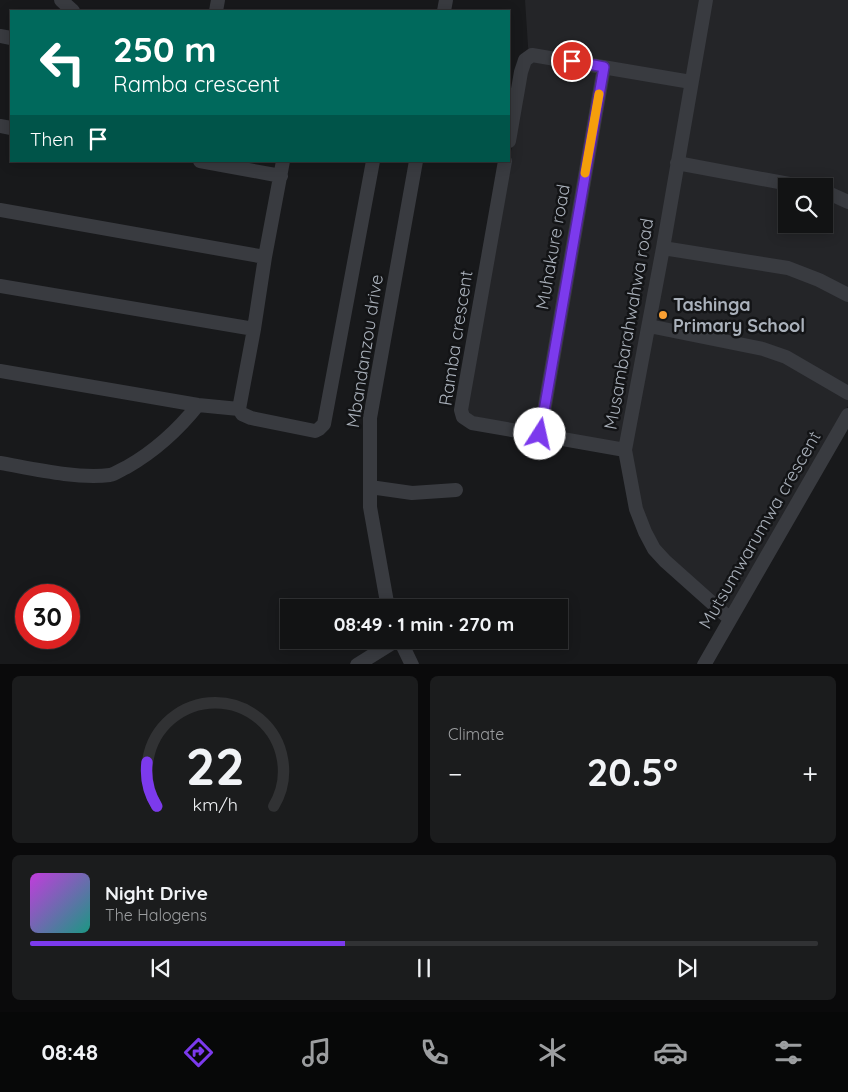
<!DOCTYPE html>
<html lang="en">
<head>
<meta charset="utf-8">
<style>
	body { margin:0; font-family:Quicksand,sans-serif; background:#1b1c1d; color:#f1f3f6; height:100vh; display:flex; flex-direction:column; font-size:19px; white-space:nowrap }
	* { box-sizing:border-box; margin:0 }
	p { font-size:16px; color:#9c9ea0 }
	.icon { flex:none; width:28px; height:28px; fill:none; stroke:currentColor; stroke-width:2; stroke-linecap:round; stroke-linejoin:round }
	.map { position:relative; height:664px; overflow:hidden }
	.details { display:flex; flex-direction:column; gap:12px; padding:12px; background:#0a0a0b; flex:1 }
	.details>* { flex:none }
	.guide { position:absolute; left:10px; top:10px; width:500px; height:152px; border-radius:0px; box-shadow:0 2px 12px #0003,0 0 0 1px #313234; background:#00695c; color:#fff; overflow:hidden }
	.controls { position:absolute; left:778px; top:178px; display:grid; gap:10px }
	.controls a { display:grid; place-items:center; width:55px; height:55px; border-radius:0px; background:#121314; box-shadow:0 2px 12px #0003,0 0 0 1px #313234; font-size:25px }
	.speed { position:absolute; left:15px; top:584px; display:flex; gap:10px; font-size:25px; font-weight:700; text-align:center }
	.speed>* { display:grid; place-content:center; width:65px; height:65px; border-radius:50%; background:#121314; box-shadow:0 2px 12px #0003,0 0 0 1px #313234; line-height:1 }
	.speed .limit { border:8px solid #d22; background:#fff; color:#111 }
	.pin { position:absolute; display:grid; place-items:center; width:42px; height:42px; color:#fff; margin:-21px; border:2px solid #fff; border-radius:50%; box-shadow:0 1px 5px #0007 }
	.me { position:absolute; width:55px; margin:-28px; rotate:10deg; stroke-linejoin:round; filter:drop-shadow(0 0 4px #0008) }
	.turn { display:flex; align-items:center; gap:18px; height:105px; padding:0 20px; font-size:22px }
	.turn .icon { width:65px; height:65px; stroke-width:2.5 }
	.turn b { display:block; font-size:35px; line-height:42px }
	.then { display:flex; align-items:center; height:48px; padding:0 20px; background:#0003; gap:10px; font-size:19px }
	.big { font-size:38px; font-weight:700; line-height:1.1 }
	.details .card { flex:1; display:flex; flex-direction:column; justify-content:center; gap:8px; min-width:0; padding:0 18px; border-radius:8px; background:#1b1c1d }
	.details .dial { align-items:center; gap:0 }
	.dial svg { height:130px; overflow:visible; fill:none; stroke:#313234; stroke-width:7; stroke-linecap:round; text-anchor:middle }
	.dial text { fill:#f1f3f6; stroke:none }
	.song { display:flex; align-items:center; gap:15px }
	.cover { width:60px; height:60px; border-radius:8px; background:linear-gradient(135deg,hsl(290 70% 55%),hsl(170 70% 35%)) }
	.played { height:5px; border-radius:2px; background:linear-gradient(90deg,#7c3aed 40%,#313234 40%) }
	.keys { display:flex; justify-content:space-around; direction:ltr }
	.heat { display:flex; justify-content:space-between; align-items:center; font-size:28px; direction:ltr }
	.details .tiles { flex:1; display:grid; gap:12px; grid-template-columns:1fr 1fr }
	.card:last-child { grid-column:span 2 }
	.trip { position:absolute; left:280px; top:599px; width:288px; height:50px; border-radius:0px; background:#121314; box-shadow:0 2px 12px #0003,0 0 0 1px #313234; font-weight:700; line-height:50px; text-align:center }
	.tabs { display:flex; height:80px; justify-content:space-around; align-items:center; background:#070808; color:#9c9ea0 }
	.tabs .icon { width:35px; height:35px }
	.tabs .on { color:#7c3aed }
	.tabs b { font-size:22px; color:#f1f3f6 }
	.map>svg:first-child { display:block }
</style>
</head>
<body>
<div class="map">
<svg width="848" height="665" viewBox="0 0 848 665">
	<rect width="100%" height="100%" fill="#18191b"/>
	<!-- built -->
	<path fill="#242528" fill-rule="evenodd" d="M 525,0 L 848,0 L 848,406 L 729,622 L 643,532 L 622,450 L 459,413 L 529,61 ZM 786,186 L 824,186 L 824,224 L 786,224 Z"/>
	<g fill="none" stroke-linecap="round" stroke-linejoin="round">
		<!-- minor -->
		<path stroke="#393b40" stroke-width="14" d="M 61,0 L 73,11
			M 706,0 L 663,248 L 625,450 L 636,509 L 645,532 L 654,549 L 665,561 L 730,619
			M 216,11 L 218,0
			M 444,11 L 446,0
			M 0,36 L 11,38
			M 0,126 L 11,128
			M 509,141 L 521,72 L 525,60 L 532,55 L 691,82
			M 200,161 L 281,176
			M 505,161 L 461,410 L 463,417 L 472,423 L 625,450
			M 677,163 L 800,186
			M 824,191 L 848,202
			M 0,210 L 265,257
			M 663,248 L 788,268 L 819,280 L 848,295
			M 0,286 L 254,329
			M 649,326 L 763,349 L 786,357 L 848,393
			M 0,371 L 198,405 L 239,409 L 242,414 L 251,418 L 315,431 L 319,429 L 324,424 L 373,161
			M 239,409 L 254,329 L 265,257 L 283,161
			M 540,434 L 604,67
			M 0,463 C 34,469 76,479 110,475 C 115,474 122,469 127,467 C 155,451 178,430 198,405
			M 370,487 L 412,493 L 456,490
			M 388,608 L 370,507 L 370,418 L 416,161
			M 400,640 L 412,665
			M 357,665 L 397,640
			M 704,665 L 848,415"/>
	</g>
	<g fill="none" stroke-linecap="round" stroke-linejoin="round">
		<!-- route casing -->
		<g stroke="#51269a" stroke-width="12">
			<path id="route" d="M 540,434 L 604,67 L 572,61"/>
		</g>
		<!-- route -->
		<use href="#route" stroke="#7c3aed" stroke-width="9"/>
		<!-- slow -->
		<path stroke="#f59e0b" stroke-width="9" d="M 585,173 L 599,94"/>
	</g>
	<!-- markers -->
	<circle fill="#f99f32" stroke="#131416" stroke-width="2" cx="663" cy="315" r="5"/>
	<g text-anchor="middle" stroke-width="5" stroke-linejoin="round" paint-order="stroke">
		<!-- street labels -->
		<g font-size="18" fill="#aab1bb" stroke="#131416">
			<text transform="translate(553 247) rotate(-80)" y="6">Muhakure road</text>
			<text transform="translate(629 324) rotate(-80)" y="6">Musambarahwahwa road</text>
			<text transform="translate(456 338) rotate(-81)" y="6">Ramba crescent</text>
			<text transform="translate(365 351) rotate(-81)" y="6">Mbandanzou drive</text>
			<text transform="translate(760 530) rotate(-60)" y="6">Mutsumwarumwa crescent</text>
		</g>
		<!-- poi labels -->
		<g font-size="18" font-weight="bold" fill="#aab1bb" stroke="#131416" text-anchor="start">
			<text x="673" y="311">Tashinga<tspan x="673" dy="21">Primary School</tspan></text>
		</g>
	</g>
</svg>
<div class="controls">
<a><svg class="icon" aria-label="search" viewBox="0 0 24 24"><circle cx="10" cy="10" r="6"/><path d="M15 15l6 6"/></svg></a>
</div>
<div class="speed"><div class="limit">30</div></div>
<div class="pin" style="left:572px;top:61px;background:#d93025"><svg class="icon" aria-label="arrive" viewBox="0 0 24 24"><path d="M6 21V4h12l-3 4 3 4H6"/></svg></div>
<svg class="me" style="left:540px;top:434px" viewBox="-20 -20 40 40"><circle r="19" fill="#fff"/><path d="M0-13L10 11 0 6-10 11z" fill="#7c3aed"/></svg>
<div class="trip">08:49 · 1 min · 270 m</div>
<div class="guide">
<div class="turn"><svg class="icon" aria-label="left" viewBox="0 0 24 24"><path d="M17 20v-9H6M10 6l-5 5 5 5"/></svg><div><b>250 m</b>Ramba crescent</div></div>
<div class="then">Then<svg class="icon" aria-label="arrive" viewBox="0 0 24 24"><path d="M6 21V4h12l-3 4 3 4H6"/></svg></div>
</div>
</div>
<section class="details">
<div class="tiles">
<div class="card dial"><svg viewBox="0 0 100 80">
<path d="M14 69A42 42 0 1 1 86 69"/>
<path d="M14 69A42 42 0 0 1 8 42" stroke="#7c3aed"/>
<text x="50" y="56" font-size="32" font-weight="700">22</text>
<text x="50" y="72" font-size="11">km/h</text>
</svg></div>
<div class="card"><p>Climate</p>
<div class="heat"><a>−</a><b class="big">20.5°</b><a>+</a></div>
</div>
<div class="card">
<div class="song"><i class="cover"></i><div><b>Night Drive</b><p>The Halogens</p></div></div>
<div class="played"></div>
<div class="keys"><svg class="icon" aria-label="previous" viewBox="0 0 24 24"><path d="M18 5L8 12l10 7zM5 5v14"/></svg><svg class="icon" aria-label="pause" viewBox="0 0 24 24"><path d="M8 5v14M16 5v14"/></svg><svg class="icon" aria-label="next" viewBox="0 0 24 24"><path d="M6 5l10 7-10 7zM19 5v14"/></svg></div>
</div>
</div>
</section>
<nav class="tabs">
<b>08:48</b>
<svg class="icon on" aria-label="directions" viewBox="0 0 24 24"><path d="M12 3l9 9-9 9-9-9zM9 14v-3h6M13 9l2 2-2 2"/></svg>
<svg class="icon" aria-label="music" viewBox="0 0 24 24"><path d="M9 18V5l10-2v13"/><circle cx="6" cy="18" r="3"/><circle cx="16" cy="16" r="3"/></svg>
<svg class="icon" aria-label="phone" viewBox="0 0 24 24"><path d="M5 4h4l2 5-3 2q2 4 5 5l2-3 5 2v4C11 20 4 13 5 4z"/></svg>
<svg class="icon" aria-label="climate" viewBox="0 0 24 24"><path d="M12 3v18M4 7l16 10M4 17L20 7"/></svg>
<svg class="icon" aria-label="car" viewBox="0 0 24 24"><path d="M5 17H2v-5l4-1 3-4h7l3 4 3 1v5h-3M9 17h6M6 11h13"/><circle cx="7" cy="17" r="2"/><circle cx="17" cy="17" r="2"/></svg>
<svg class="icon" aria-label="filters" viewBox="0 0 24 24"><path d="M4 7h16M4 17h16"/><circle cx="9" cy="7" r="2"/><circle cx="15" cy="17" r="2"/></svg>
</nav>
</body>
</html>
